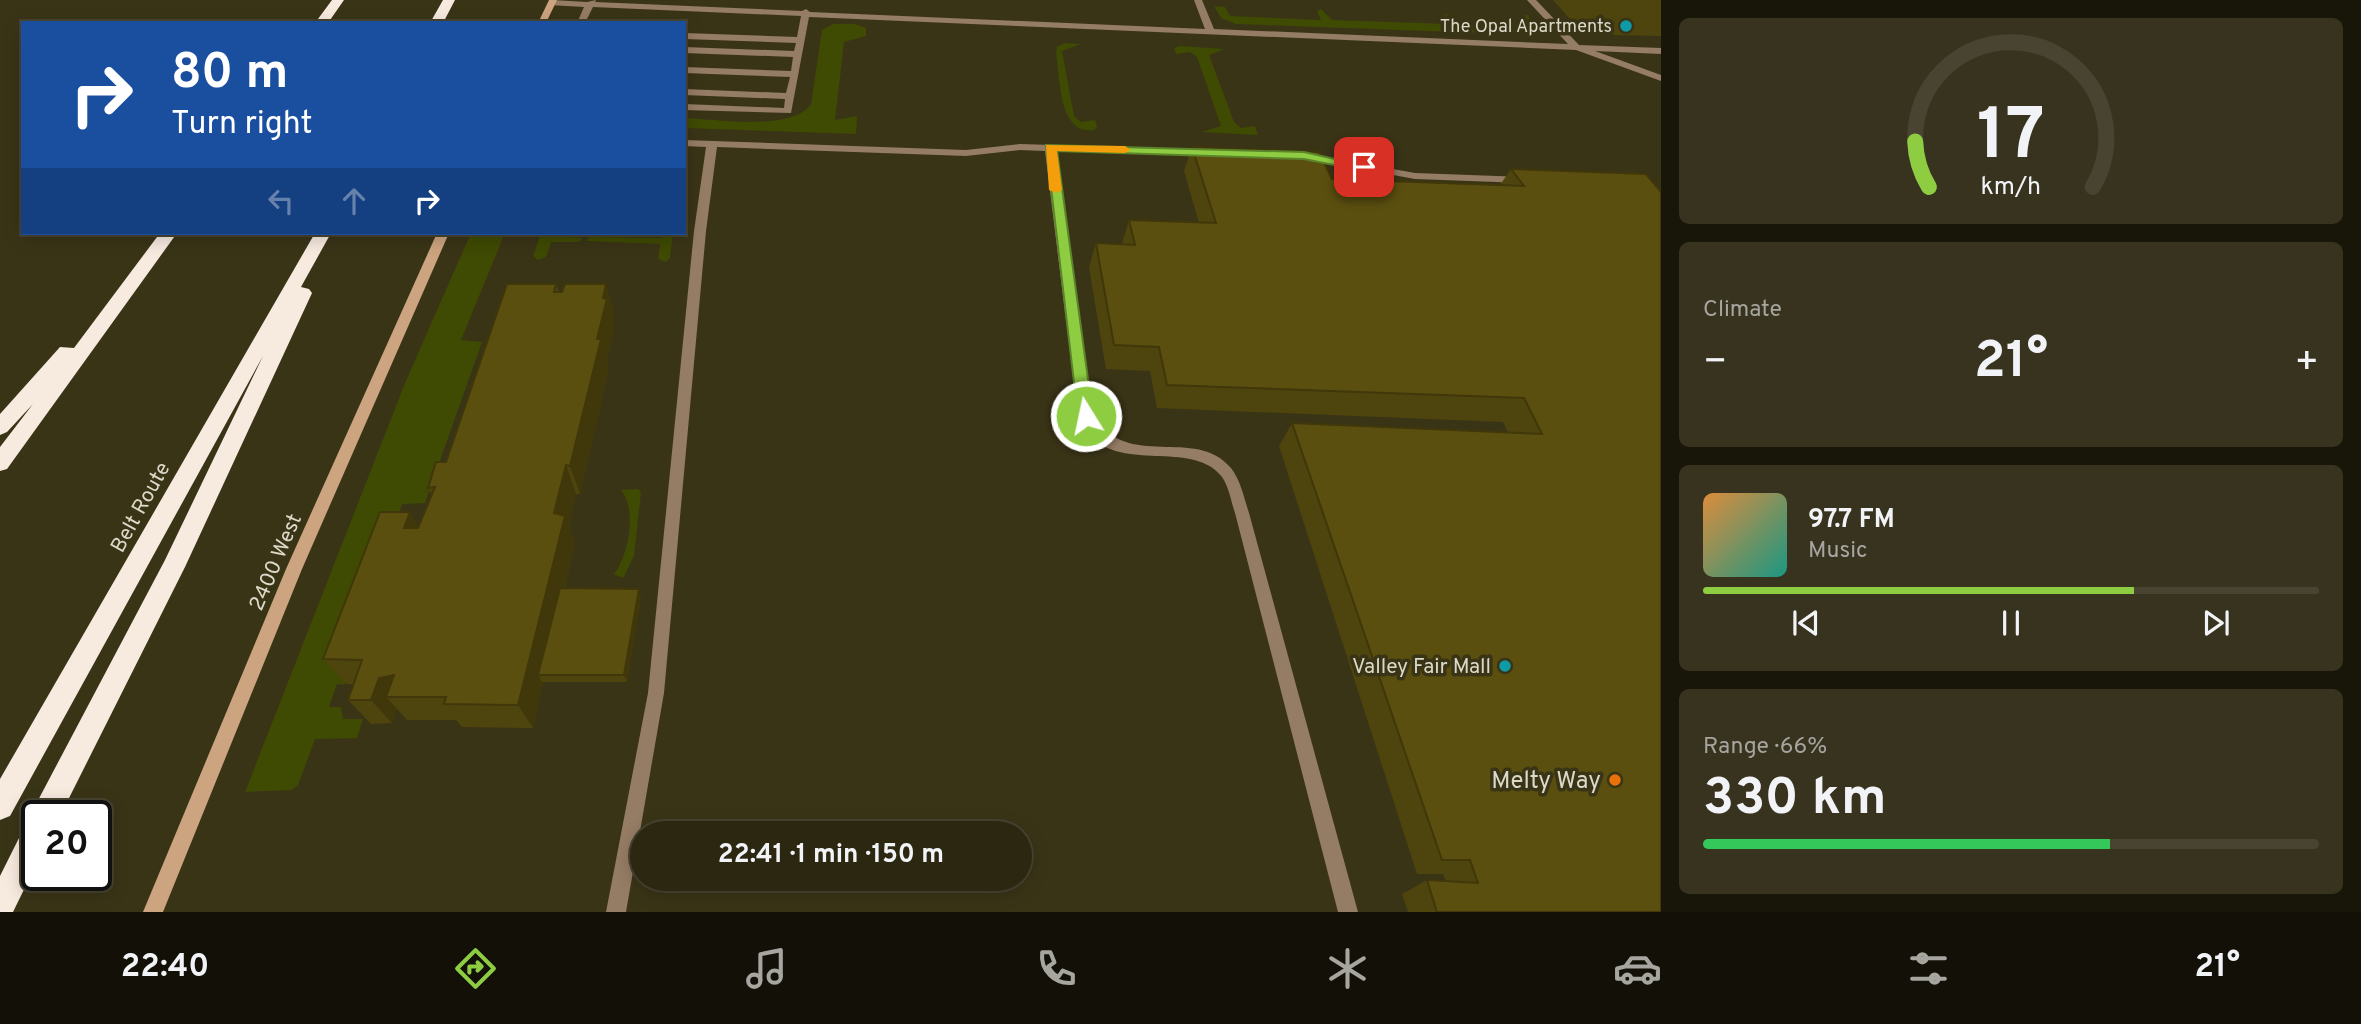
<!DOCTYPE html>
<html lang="en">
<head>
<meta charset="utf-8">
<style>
	body { margin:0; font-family:Overpass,sans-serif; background:#38331f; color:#f1f3f6; height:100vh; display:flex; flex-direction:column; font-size:26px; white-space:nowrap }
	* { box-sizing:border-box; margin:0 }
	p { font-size:23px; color:#a6a59f }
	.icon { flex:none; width:38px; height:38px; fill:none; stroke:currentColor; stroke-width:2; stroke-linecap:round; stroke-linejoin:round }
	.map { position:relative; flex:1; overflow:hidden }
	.side { display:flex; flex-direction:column; gap:18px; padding:18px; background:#181509; width:700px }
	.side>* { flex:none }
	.guide { position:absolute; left:21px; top:21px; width:665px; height:214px; border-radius:0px; box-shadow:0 4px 18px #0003,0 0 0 2px #484431; background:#1a4fa0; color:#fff; overflow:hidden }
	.speed { position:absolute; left:21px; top:800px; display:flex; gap:14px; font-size:35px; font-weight:700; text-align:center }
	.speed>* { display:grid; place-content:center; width:91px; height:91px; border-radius:50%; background:#2c2711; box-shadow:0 4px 18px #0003,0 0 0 2px #484431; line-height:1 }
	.speed .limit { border:4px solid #111; border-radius:10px; background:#fff; color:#111 }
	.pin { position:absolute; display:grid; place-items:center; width:60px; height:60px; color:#fff; margin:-30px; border-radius:14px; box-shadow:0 4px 10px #0006 }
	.me { position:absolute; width:77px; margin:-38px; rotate:350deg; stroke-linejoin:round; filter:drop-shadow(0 0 5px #0008) }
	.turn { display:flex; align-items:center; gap:24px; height:147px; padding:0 35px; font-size:32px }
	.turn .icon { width:91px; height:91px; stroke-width:2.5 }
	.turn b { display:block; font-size:49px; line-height:60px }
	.lanes { display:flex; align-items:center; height:66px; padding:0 35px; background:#0003; justify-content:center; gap:35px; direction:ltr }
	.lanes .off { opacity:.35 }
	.big { font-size:52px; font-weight:700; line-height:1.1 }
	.side .card { flex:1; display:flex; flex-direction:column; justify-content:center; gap:10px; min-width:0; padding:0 24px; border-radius:10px; background:#38331f }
	.side .dial { align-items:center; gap:0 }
	.dial svg { height:182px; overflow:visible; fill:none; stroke:#484431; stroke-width:7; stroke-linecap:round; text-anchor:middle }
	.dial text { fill:#f1f3f6; stroke:none }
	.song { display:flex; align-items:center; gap:21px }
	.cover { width:84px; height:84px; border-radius:10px; background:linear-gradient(135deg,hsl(30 70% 55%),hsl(170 70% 35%)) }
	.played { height:7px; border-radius:4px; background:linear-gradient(90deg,#8ecd42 70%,#484431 70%) }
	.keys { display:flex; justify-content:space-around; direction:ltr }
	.heat { display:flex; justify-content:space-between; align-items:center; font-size:38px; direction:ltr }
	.charge { height:10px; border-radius:5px; background:linear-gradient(90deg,#34c759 66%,#484431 0) }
	.trip { position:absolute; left:630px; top:821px; width:402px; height:70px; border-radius:35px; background:#2c2711; box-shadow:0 4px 18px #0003,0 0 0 2px #484431; font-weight:700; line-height:70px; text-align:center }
	.tab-bar { display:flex; height:112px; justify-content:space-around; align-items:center; background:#121007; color:#a6a59f }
	.tab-bar .icon { width:49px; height:49px }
	.tab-bar .active { color:#8ecd42 }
	.tab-bar b { font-size:32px; color:#f1f3f6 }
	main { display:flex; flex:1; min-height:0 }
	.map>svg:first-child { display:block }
</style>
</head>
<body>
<main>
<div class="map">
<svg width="1661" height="912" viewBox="0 0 1661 912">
	<rect width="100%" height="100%" fill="#3a3417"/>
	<!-- green -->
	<path fill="#3f4a03" d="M 1214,6 L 1225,7 L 1230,16 L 1321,20 L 1317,11 L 1321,9 L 1332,20 L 1449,24 L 1443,15 L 1446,14 L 1458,24 L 1526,27 L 1520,16 L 1527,15 L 1539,28 L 1528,33 L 1511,34 L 1236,24 L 1221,18 Z
		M 833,24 L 855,24 L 866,28 L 866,36 L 844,42 L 835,120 L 857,116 L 856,134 L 684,128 L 684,118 C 715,119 792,132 811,104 L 822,30 Z
		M 1065,43 L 1081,44 L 1062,51 L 1074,116 L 1081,122 L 1095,120 L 1097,127 L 1094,130 C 1058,135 1060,77 1056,52 L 1057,47 Z
		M 1179,46 L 1225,49 L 1209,55 L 1234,122 L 1241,128 L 1255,126 L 1258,135 L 1202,132 L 1221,126 L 1197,57 L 1190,52 L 1176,54 L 1174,48 Z
		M 471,233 L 505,233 L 461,340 L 482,342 L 425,503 L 402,504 L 393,534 L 396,538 L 344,685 L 337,684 L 329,707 L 341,707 L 343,719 L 363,719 L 357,738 L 315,739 L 298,785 L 292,790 L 245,792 L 405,383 Z
		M 541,233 L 554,233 L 553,236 L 583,238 L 579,242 L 551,242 L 546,257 L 538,260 L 533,256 Z
		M 663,233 L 673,233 L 670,258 L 666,262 L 658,259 L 660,244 L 586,241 L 590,237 L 662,238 Z
		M 621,490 L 638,489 L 641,492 L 634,556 L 623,578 L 614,574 C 629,555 637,509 621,490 Z"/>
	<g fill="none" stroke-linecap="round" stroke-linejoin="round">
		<!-- lane -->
		<path fill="#957c65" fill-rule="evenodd" d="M 552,0 L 587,2 L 596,0 L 595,2 L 802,11 L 806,9 L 810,12 L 1205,29 L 1194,0 L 1202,0 L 1214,29 L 1568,44 L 1527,0 L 1536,0 L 1579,45 L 1661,48 L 1661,54 L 1595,51 L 1661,75 L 1661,81 L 1576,50 L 809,17 L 791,113 L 684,110 L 684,104 L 784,108 L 785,99 L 684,95 L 684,89 L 786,93 L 790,77 L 684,73 L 684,67 L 791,71 L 793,57 L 684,53 L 684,47 L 794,51 L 796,43 L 684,39 L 684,33 L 797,37 L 801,16 L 593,7 L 585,23 L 577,23 L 584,7 L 549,5 L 548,3 Z
			M 684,140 L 966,150 L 1020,144 L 1211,150 L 1212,152 L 1207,155 L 1056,151 L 1092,415 C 1128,472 1195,425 1231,468 C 1241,481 1244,498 1249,513 L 1358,912 L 1338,912 L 1235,513 C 1231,501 1229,487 1222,477 C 1195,441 1128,470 1093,439 C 1087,433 1082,423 1078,416 L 1045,151 L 1020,150 L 966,156 L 717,147 L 706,231 L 664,693 L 626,912 L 606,912 L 648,693 L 694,231 L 706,147 L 684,146 Z
			M 1304,153 L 1415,173 L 1524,177 L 1529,180 L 1524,183 L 1415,179 L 1300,158 L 1300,154 Z"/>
		<!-- secondary -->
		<path fill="#cca47f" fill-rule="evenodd" d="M 549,0 L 557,0 L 546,23 L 538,23 Z
			M 437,233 L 449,233 L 302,569 L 163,912 L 143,912 L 286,569 Z"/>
		<!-- highway -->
		<path fill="#f7eadf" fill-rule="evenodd" d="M 332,0 L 344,0 L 328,23 L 315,23 Z
			M 443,0 L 455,0 L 443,23 L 430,23 Z
			M 160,233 L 177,233 L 7,469 L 0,471 L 0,447 L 33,404 L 7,432 L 0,435 L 0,414 L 60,347 L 74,348 Z
			M 315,233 L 331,233 L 301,287 L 309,289 L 312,293 L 185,567 L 60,816 L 37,816 L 37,863 L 13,912 L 0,912 L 0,876 L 27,822 L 33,820 L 35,806 L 165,560 L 263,356 L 10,816 L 0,820 L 0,779 Z"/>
	</g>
	<!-- wall -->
	<path fill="#4e440d" d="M 1553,0 L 1661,0 L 1661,36 L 1615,35 L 1569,18 Z
		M 1192,147 L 1332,179 L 1500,185 L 1511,169 L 1646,174 L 1661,912 L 1408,912 L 1402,894 L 1427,880 L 1446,881 L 1443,874 L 1417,874 L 1279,446 L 1292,423 L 1508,432 L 1503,422 L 1157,408 L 1150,371 L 1106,369 L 1089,267 L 1096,243 L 1122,244 L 1129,220 L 1199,223 L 1184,171 Z
		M 556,284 L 559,292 L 562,292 L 606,284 L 614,314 L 612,321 L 614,329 L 607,360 L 609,369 L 580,494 L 576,494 L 569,526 L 575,543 L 565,588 L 641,597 L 627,682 L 543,682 L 533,728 L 462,727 L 456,720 L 407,720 L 397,709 L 392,723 L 371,724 L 348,700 L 354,684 L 346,684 L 323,659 L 418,526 L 432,495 L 428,488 L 446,462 Z"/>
	<!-- shaded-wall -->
	<path fill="#40370a" d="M 606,284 L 614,314 L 612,321 L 614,329 L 607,360 L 609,369 L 580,494 L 570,466 L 597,339 L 603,298 Z
		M 566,465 L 576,494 L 569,526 L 575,543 L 545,675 L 538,675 L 542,682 L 543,682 L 533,728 L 518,705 L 554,513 Z
		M 410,512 L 426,539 L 404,528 Z
		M 639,589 L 641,597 L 627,682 L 624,675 Z
		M 394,675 L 386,697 L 397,709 L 392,723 L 371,700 L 379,678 Z"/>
	<!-- building -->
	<path fill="#5b4f0f" stroke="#40370a" stroke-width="2" d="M 621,21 L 659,22 L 659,23 L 620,23 Z
		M 1192,147 L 1319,152 L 1332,179 L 1524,186 L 1511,169 L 1646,174 L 1661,192 L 1661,912 L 1437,912 L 1427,880 L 1478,883 L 1470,860 L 1442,860 L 1292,423 L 1542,434 L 1524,398 L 1167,385 L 1159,347 L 1114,345 L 1096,243 L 1135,245 L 1129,220 L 1216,223 Z
		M 507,284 L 556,284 L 554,292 L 562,292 L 565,284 L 606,284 L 603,298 L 607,299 L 597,339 L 601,339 L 570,466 L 566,465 L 554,513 L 565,516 L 518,705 L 444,704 L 446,697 L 386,697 L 394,675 L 379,678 L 371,700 L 348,700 L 362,660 L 323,659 L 380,512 L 410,512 L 404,528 L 418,528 L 435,487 L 428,488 L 436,462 L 446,462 Z
		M 560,588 L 639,589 L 624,675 L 538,675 Z"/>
	<!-- route -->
	<path fill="#8ecd42" stroke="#5c852b" stroke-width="2" d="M 1046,145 L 1304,152 L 1370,167 L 1364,171 L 1304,159 L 1057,151 L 1093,416 L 1086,422 L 1078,416 Z"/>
	<!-- slow -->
	<path fill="#f59e0b" d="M 1046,145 L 1125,146 L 1131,150 L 1125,153 L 1057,151 L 1062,190 L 1056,193 L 1049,190 Z"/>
	<!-- markers -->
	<g fill="#0f9aa8" stroke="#3a3417" stroke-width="2.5">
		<circle cx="1626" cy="26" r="7"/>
		<circle cx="1505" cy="666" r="7"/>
	</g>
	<circle fill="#e8710a" stroke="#3a3417" stroke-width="2.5" cx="1615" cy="780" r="7"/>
	<g text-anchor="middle" stroke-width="7" stroke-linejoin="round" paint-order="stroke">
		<!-- far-poi labels -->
		<g font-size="18" fill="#dcd9c8" stroke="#3a3417" text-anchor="end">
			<text x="1612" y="32">The Opal Apartments</text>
		</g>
		<!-- street labels -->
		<g font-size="21" fill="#dcd9c8" stroke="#3a3417">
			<text transform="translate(140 507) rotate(-61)" y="7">Belt Route</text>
			<text transform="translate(275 562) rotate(-67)" y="7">2400 West</text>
		</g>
		<!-- poi labels -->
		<g font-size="21" fill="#dcd9c8" stroke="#3a3417" text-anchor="end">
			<text x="1491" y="673">Valley Fair Mall</text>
		</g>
		<!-- near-poi labels -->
		<g font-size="24" fill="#dcd9c8" stroke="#3a3417" text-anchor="end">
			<text x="1601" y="788">Melty Way</text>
		</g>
	</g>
</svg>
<div class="speed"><div class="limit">20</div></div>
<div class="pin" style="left:1364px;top:167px;background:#d93025"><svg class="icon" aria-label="arrive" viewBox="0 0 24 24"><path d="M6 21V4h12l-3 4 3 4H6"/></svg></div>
<svg class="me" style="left:1086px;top:416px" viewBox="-20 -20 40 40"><circle r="17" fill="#8ecd42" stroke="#fff" stroke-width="3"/><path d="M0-11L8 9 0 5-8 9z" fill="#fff"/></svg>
<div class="trip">22:41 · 1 min · 150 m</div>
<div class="guide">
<div class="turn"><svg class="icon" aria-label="right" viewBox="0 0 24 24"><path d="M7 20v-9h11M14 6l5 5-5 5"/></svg><div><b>80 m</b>Turn right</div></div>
<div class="lanes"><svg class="icon off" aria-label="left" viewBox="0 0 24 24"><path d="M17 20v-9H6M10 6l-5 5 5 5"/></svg><svg class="icon off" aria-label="ahead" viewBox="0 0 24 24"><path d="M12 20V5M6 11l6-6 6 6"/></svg><svg class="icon" aria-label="right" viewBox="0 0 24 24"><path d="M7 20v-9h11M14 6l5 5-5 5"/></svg></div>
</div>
</div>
<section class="side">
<div class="card dial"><svg viewBox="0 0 100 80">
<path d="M14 69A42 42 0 1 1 86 69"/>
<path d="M14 69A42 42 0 0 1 8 49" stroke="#8ecd42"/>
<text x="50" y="56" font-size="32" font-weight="700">17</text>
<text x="50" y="72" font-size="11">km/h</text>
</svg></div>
<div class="card"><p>Climate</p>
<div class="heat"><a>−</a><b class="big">21°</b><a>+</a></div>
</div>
<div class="card">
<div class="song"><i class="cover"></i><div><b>97.7 FM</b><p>Music</p></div></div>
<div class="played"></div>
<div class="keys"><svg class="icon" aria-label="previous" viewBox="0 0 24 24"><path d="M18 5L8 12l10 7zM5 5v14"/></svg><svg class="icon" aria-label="pause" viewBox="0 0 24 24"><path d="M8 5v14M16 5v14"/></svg><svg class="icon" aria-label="next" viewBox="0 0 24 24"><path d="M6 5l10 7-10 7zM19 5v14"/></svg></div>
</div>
<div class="card"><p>Range · 66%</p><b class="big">330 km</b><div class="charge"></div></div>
</section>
</main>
<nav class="tab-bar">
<b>22:40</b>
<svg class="icon active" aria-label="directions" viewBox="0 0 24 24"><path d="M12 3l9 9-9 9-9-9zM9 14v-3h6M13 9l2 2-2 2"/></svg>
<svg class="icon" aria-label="music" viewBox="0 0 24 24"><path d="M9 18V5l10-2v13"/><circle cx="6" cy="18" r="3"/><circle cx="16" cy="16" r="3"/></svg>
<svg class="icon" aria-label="phone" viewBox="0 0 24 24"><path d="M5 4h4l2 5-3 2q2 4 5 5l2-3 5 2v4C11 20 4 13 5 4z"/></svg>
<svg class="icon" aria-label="climate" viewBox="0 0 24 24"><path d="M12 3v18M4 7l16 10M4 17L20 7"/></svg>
<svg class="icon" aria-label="car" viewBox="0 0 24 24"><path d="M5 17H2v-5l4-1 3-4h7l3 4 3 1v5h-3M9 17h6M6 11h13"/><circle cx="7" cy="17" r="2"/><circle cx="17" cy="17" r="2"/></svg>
<svg class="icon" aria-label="filters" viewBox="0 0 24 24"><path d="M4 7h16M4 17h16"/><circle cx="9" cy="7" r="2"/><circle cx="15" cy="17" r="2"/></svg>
<b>21°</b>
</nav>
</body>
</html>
